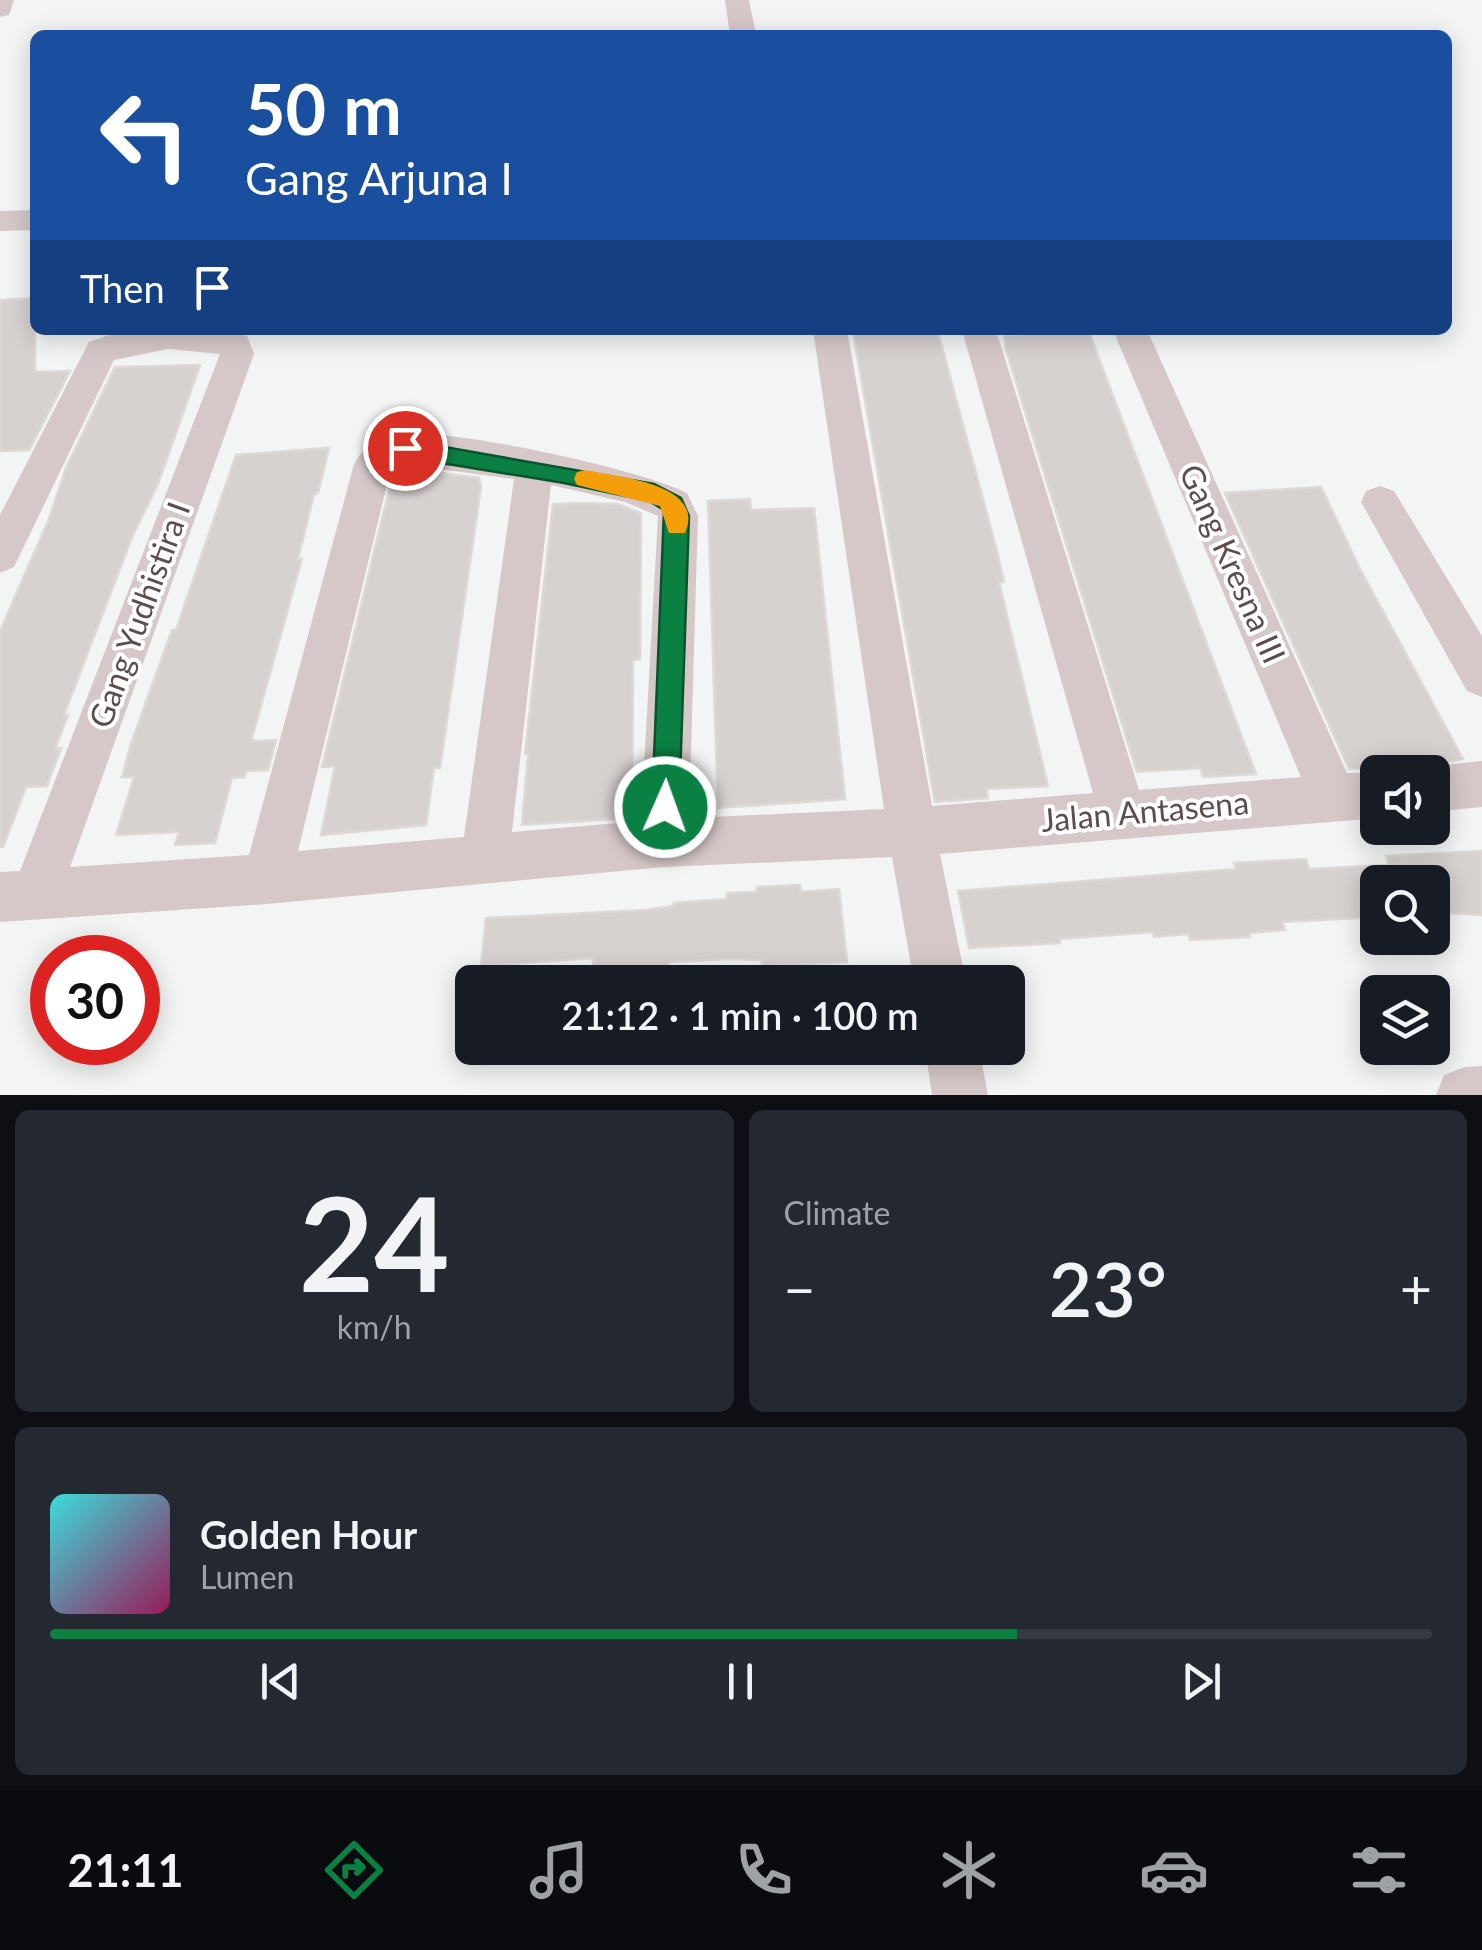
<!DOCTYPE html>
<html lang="en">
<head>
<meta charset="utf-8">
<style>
	body { margin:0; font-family:Lato,sans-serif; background:#242831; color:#f1f3f6; height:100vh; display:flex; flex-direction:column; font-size:38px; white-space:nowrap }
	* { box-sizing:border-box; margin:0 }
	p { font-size:32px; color:#9ea1a6 }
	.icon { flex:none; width:55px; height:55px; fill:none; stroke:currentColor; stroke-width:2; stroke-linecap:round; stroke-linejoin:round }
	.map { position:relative; height:1095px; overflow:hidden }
	.side { display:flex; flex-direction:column; gap:15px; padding:15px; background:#0d0f14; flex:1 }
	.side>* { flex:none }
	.hud { position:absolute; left:30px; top:30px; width:1422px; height:305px; border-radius:15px; box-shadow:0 5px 25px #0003; background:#1a4fa0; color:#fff; overflow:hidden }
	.controls { position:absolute; left:1360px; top:755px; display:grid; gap:20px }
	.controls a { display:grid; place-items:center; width:90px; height:90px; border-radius:15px; background:#171b24; box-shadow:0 5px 25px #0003; font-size:50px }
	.speed { position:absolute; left:30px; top:935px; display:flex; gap:20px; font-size:50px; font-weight:700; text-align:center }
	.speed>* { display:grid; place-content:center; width:130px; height:130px; border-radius:50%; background:#171b24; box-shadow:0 5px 25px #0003; line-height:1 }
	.speed .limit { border:15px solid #d22; background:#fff; color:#111 }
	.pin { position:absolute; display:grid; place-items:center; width:85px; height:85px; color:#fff; margin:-42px; border:5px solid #fff; border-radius:50%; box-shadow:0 2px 10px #0007 }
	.me { position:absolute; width:110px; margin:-55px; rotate:2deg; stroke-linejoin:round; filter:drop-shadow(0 0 8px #0008) }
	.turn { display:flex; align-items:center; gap:35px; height:210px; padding:0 50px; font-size:45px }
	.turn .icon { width:130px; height:130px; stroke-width:2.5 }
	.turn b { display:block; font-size:70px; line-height:85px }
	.then { display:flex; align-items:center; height:95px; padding:0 50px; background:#0003; gap:20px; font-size:38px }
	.big { font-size:75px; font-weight:600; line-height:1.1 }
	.side .card { flex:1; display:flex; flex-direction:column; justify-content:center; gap:15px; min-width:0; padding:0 35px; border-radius:15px; background:#242831 }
	.side .dial { align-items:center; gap:0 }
	.dial b { font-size:130px; line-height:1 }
	.song { display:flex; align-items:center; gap:30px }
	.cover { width:120px; height:120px; border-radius:15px; background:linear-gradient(135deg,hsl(180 70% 55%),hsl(330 70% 35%)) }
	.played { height:10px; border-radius:5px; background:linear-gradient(90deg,#0b8043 70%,#363941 70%) }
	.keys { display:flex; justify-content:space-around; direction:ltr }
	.heat { display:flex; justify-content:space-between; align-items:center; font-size:55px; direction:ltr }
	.side .tiles { flex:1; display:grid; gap:15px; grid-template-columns:1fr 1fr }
	.card:last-child { grid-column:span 2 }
	.trip { position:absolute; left:455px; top:965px; width:570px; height:100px; border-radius:15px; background:#171b24; box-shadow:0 5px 25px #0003; font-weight:600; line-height:100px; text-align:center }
	.dock { display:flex; height:160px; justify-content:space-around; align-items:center; background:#090b0e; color:#9ea1a6 }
	.dock .icon { width:70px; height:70px }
	.dock .current { color:#0b8043 }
	.dock b { font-size:45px; color:#f1f3f6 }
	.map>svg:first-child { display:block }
</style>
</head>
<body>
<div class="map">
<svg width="1482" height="1095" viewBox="0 0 1482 1095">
	<rect width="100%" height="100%" fill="#f3f5f4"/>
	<!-- building -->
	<path fill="#d7d1d0" stroke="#ddd9d7" stroke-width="2.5" d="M 35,298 L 35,372 L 70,371 L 29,450 L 0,451 L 0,300 Z
		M 888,330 L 888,333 L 937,331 L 941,343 L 997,551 L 1004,582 L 999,582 L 1048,786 L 986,789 L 988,798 L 935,802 L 853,331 Z
		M 1050,330 L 1086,330 L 1090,335 L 1256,774 L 1203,777 L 1200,768 L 1137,772 L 1006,350 L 1004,335 L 1051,333 Z
		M 200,365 L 158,484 L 132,537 L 64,715 L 68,715 L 55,749 L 61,748 L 47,786 L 26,787 L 3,847 L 0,847 L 0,631 L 49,519 L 66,468 L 115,367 Z
		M 329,448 L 318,493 L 314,494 L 298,559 L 302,559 L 251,741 L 276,740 L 268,770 L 246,771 L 245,777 L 232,778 L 215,843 L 175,845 L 179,832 L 116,835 L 134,777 L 122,777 L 131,744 L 172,630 L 176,630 L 236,455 Z
		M 401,468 L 479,478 L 481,487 L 440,768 L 434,768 L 426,825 L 321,835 L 335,766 L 322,767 L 393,474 Z
		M 1321,487 L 1360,569 L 1463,759 L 1418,767 L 1349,769 L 1225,493 Z
		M 750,499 L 751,510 L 814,508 L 845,799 L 718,808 L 708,501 Z
		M 584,503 L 617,504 L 641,513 L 640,659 L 633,660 L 632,818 L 522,825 L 528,754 L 525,754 L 553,504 Z
		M 1482,851 L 1482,915 L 1432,912 L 1432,882 L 1378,882 L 1378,917 L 1282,922 L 1285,930 L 1249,933 L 1250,937 L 1190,940 L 1188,934 L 1154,937 L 1153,932 L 1059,939 L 1060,943 L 969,948 L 958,891 L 1236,869 L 1234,863 L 1306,859 L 1309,869 L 1389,865 L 1386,856 Z
		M 800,885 L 801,892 L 839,889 L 847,962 L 762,966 L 762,960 L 730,959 L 669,962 L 669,969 L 593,974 L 593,958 L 481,966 L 486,918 L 646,910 L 674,906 L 674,903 L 727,899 L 727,893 L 757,892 L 757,887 Z"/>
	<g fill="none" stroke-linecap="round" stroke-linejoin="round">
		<!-- minor -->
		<path fill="#d6c8c9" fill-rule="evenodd" d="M 0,0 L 14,0 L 9,15 L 0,17 Z
			M 725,0 L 749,0 L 756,35 L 730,35 Z
			M 35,210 L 35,230 L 0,231 L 0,211 Z
			M 124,330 L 232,330 L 247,336 L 254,354 L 70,867 L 249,855 L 354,464 C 361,451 374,439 389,435 C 437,424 641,469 687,493 L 698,516 L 689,818 L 884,809 L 813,330 L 847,330 L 932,806 L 1093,793 L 962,330 L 996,330 L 1139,790 L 1301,777 L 1113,330 L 1147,330 L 1347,773 L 1383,772 L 1378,772 L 1378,818 L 940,854 L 966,982 L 914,982 L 892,857 L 664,867 L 267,904 L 0,922 L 0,872 L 20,871 L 220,354 L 168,349 L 114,360 L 14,567 L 0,573 L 0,515 L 89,342 ZM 400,464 L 514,479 L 464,837 L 298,851 L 390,472 ZM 551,485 L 625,502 L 658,516 L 641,821 L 512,832 Z
			M 1380,486 L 1394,491 L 1482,636 L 1482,697 L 1467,691 L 1361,502 L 1366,491 Z
			M 1482,761 L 1482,807 L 1432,812 L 1432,772 L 1415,772 L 1432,766 Z
			M 925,1048 L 979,1048 L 988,1095 L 932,1095 Z
			M 1482,1066 L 1482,1095 L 1436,1095 L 1444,1075 L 1464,1067 Z"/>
	</g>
	<!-- route -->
	<path fill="#0b8043" stroke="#07532c" stroke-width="2.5" d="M 405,440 L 654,484 L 681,498 L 689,516 L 679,807 L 675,816 L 665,820 L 656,816 L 652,807 L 664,510 L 649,501 L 564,483 L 405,457 L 394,448 Z"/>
	<!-- slow -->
	<path fill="#f59e0b" d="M 585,470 C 616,477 707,483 685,533 L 669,533 L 660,506 L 577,485 L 574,479 L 577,472 Z"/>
	<g text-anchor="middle" stroke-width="8" stroke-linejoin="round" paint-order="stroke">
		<!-- street labels -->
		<g font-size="32" fill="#5f4c4c" stroke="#fff">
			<text transform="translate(1232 564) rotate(66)" y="11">Gang Kresna III</text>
			<text transform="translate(140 615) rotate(-70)" y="11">Gang Yudhistira I</text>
			<text transform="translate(1145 812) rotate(-5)" y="11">Jalan Antasena</text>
		</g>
	</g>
</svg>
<div class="controls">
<a><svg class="icon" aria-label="sound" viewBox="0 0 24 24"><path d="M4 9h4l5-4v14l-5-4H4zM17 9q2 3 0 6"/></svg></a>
<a><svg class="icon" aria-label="search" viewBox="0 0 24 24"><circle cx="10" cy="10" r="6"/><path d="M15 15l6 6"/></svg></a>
<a><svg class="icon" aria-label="layers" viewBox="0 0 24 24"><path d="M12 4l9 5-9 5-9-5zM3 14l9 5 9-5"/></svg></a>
</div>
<div class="speed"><div class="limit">30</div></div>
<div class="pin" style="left:405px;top:448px;background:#d93025"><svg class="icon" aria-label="arrive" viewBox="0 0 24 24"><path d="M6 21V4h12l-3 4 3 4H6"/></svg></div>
<svg class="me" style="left:665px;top:807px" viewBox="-20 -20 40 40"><circle r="17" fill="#0b8043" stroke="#fff" stroke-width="3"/><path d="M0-11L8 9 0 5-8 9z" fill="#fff"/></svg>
<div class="trip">21:12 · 1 min · 100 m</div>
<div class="hud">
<div class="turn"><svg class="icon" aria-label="left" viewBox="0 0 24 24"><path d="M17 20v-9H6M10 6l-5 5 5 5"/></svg><div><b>50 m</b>Gang Arjuna I</div></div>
<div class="then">Then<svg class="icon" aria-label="arrive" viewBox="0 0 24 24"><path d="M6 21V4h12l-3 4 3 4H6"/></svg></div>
</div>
</div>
<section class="side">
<div class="tiles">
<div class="card dial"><b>24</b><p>km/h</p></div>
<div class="card"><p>Climate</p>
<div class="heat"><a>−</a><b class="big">23°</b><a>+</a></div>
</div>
<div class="card">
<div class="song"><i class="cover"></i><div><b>Golden Hour</b><p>Lumen</p></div></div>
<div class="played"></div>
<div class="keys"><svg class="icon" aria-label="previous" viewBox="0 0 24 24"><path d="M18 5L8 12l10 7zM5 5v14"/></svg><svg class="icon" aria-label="pause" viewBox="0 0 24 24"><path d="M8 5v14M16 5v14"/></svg><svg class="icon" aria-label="next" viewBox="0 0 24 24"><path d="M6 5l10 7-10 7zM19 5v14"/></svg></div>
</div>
</div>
</section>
<nav class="dock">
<b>21:11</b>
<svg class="icon current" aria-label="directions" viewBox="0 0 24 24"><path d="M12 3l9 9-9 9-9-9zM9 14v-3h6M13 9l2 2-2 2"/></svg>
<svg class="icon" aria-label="music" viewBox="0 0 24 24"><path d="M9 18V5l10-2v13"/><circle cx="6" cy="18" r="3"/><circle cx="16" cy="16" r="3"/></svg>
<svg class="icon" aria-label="phone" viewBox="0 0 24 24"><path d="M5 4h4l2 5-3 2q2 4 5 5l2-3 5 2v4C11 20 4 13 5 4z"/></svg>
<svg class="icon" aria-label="climate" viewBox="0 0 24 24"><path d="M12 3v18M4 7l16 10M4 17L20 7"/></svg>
<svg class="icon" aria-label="car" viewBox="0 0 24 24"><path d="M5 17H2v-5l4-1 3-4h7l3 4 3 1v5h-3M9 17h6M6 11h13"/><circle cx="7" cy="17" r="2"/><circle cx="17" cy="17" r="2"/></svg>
<svg class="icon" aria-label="filters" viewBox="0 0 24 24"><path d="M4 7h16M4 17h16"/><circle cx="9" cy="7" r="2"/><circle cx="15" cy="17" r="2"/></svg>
</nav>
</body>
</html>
